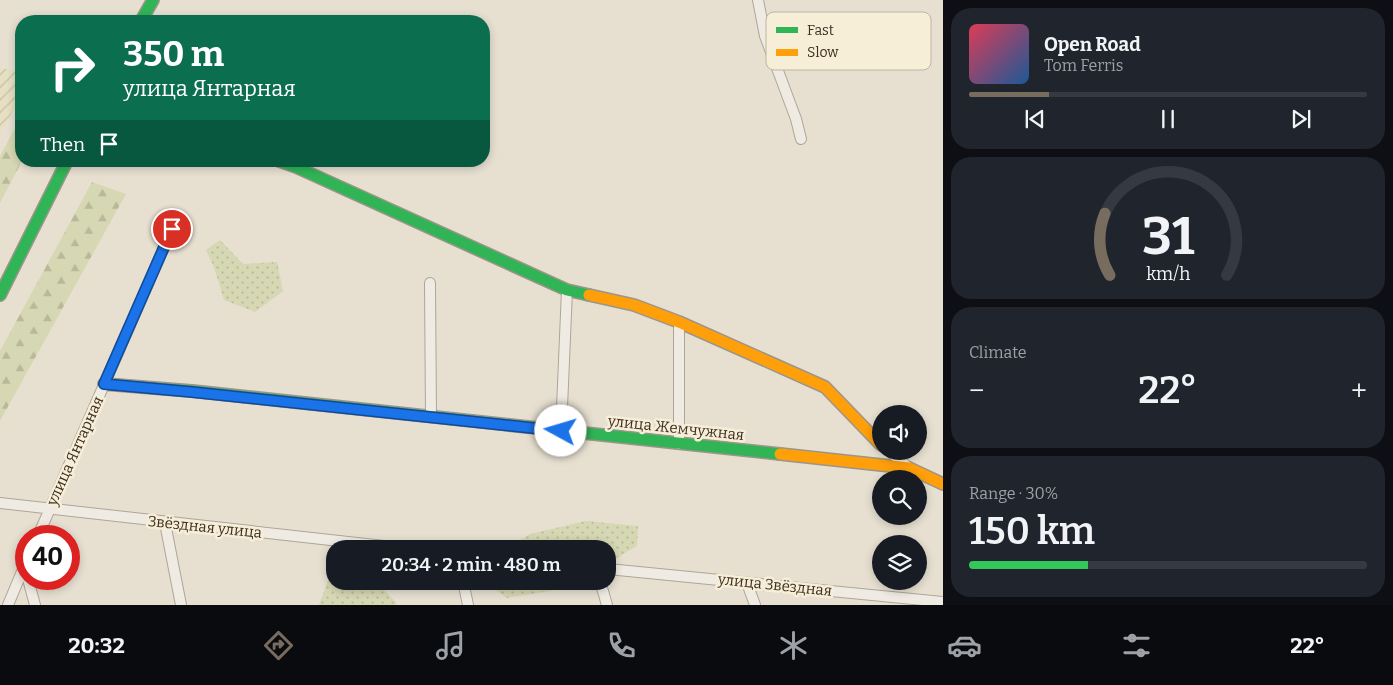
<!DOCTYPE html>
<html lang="en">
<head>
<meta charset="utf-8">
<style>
	body { margin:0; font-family:Bitter,serif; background:#20242c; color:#f1f3f6; height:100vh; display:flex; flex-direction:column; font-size:19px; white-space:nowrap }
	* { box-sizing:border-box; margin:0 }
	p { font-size:16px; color:#9ea1a6 }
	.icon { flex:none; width:28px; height:28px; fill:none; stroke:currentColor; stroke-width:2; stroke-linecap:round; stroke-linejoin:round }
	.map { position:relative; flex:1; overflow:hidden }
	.panel { display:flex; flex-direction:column; gap:8px; padding:8px; background:#0d0f14; width:450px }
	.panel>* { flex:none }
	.guide { position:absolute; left:15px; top:15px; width:475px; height:152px; border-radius:20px; box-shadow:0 2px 8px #0003; background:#0b6e4f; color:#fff; overflow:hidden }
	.buttons { position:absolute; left:872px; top:405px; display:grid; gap:10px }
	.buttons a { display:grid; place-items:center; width:55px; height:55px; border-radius:50%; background:#171b24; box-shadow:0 2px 8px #0003; font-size:25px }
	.speed { position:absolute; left:15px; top:525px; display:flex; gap:10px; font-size:25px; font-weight:700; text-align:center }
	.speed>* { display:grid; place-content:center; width:65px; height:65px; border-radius:50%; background:#171b24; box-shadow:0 2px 8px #0003; line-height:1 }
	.speed .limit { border:8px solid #d22; background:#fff; color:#111 }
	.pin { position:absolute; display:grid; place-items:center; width:42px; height:42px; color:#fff; margin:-21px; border:2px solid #fff; border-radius:50%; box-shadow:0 1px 5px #0007 }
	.me { position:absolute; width:55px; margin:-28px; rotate:276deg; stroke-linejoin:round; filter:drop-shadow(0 0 4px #0008) }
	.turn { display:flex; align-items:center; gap:18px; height:105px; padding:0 25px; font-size:22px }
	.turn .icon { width:65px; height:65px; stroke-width:2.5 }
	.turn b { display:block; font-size:35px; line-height:42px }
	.then { display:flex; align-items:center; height:48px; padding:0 25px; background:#0003; gap:10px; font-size:19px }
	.big { font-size:38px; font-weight:600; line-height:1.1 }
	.panel .card { flex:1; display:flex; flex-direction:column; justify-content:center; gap:8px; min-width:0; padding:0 18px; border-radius:20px; background:#20242c }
	.panel .dial { align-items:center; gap:0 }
	.dial svg { height:130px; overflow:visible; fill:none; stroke:#363941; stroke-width:7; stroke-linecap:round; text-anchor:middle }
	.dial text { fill:#f1f3f6; stroke:none }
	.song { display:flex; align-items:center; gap:15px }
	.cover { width:60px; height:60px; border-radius:8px; background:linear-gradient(135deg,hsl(350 70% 55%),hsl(210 70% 35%)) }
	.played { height:5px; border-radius:2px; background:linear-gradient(90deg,#786c5e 20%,#363941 20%) }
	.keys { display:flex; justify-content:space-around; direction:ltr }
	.heat { display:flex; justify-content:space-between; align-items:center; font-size:28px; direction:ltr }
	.charge { height:8px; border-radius:4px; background:linear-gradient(90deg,#34c759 30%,#363941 0) }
	.trip { position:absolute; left:326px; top:540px; width:290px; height:50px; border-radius:20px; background:#171b24; box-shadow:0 2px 8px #0003; font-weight:600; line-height:50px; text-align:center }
	.menu { display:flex; height:80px; justify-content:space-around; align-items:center; background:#090b0e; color:#9ea1a6 }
	.menu .icon { width:35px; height:35px }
	.menu .on { color:#786c5e }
	.menu b { font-size:22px; color:#f1f3f6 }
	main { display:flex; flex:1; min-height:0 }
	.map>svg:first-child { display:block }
</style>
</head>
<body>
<main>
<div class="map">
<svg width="943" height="605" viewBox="0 0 943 605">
	<defs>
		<pattern id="farmland-furrows" width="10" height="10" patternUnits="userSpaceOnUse" patternTransform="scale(1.25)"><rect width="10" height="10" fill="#e6dfc2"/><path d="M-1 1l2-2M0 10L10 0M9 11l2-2" fill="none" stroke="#c6c0a6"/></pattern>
		<pattern id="grass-dots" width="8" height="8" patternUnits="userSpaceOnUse" patternTransform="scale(1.25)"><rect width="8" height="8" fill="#d6d7b3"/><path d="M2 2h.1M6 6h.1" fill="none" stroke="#b9b99a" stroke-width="1.8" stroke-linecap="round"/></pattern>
		<pattern id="forest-firs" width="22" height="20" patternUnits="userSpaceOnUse" patternTransform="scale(1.25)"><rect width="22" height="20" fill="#d6d7b3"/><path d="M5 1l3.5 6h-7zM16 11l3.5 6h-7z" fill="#b9b99a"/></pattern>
	</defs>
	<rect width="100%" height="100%" fill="#e7e0d1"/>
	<!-- farmland -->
	<path fill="url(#farmland-furrows)" d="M 0,68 L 21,72 L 21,97 L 0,133 Z"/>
	<!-- grass -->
	<path fill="url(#grass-dots)" d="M 220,240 L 243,264 L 277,262 L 283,291 L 255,312 L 224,300 L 214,267 L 206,250 Z
		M 586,521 L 638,526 L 637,546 L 608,563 L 608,549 L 506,549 L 530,534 Z
		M 335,575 L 335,581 L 375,581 L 396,602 L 396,605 L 319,605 L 328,580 Z
		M 487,581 L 572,581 L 550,591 L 507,598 L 486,583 Z"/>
	<!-- forest -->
	<path fill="url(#forest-firs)" d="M 21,117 L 22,161 L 0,203 L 0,156 Z
		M 92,182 L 126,194 L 0,421 L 0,351 Z"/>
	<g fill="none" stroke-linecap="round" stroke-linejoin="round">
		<!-- street casing -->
		<g stroke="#ada599" stroke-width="12">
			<path id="street" d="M 758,0 L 765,36 L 796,119 L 801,139
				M 430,283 L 431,417
				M 679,322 L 679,444
				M 561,431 L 567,290
				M 889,451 L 909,468
				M 0,503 L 411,549
				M 165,523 L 181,605
				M 38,536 L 172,229
				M 608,569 L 943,602
				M 28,579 L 35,605
				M 463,581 L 468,605
				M 600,581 L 607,605
				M 747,583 L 755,605
				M 8,605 L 26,562"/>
		</g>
		<!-- fast casing -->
		<g stroke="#9c958a" stroke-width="14">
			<path id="fast" d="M 141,21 L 153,0
				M 279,161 L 296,167 L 567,290 L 589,295
				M 0,295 L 67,161
				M 104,384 L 192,391 L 780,454"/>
		</g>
		<!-- slow casing -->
		<g stroke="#9c958a" stroke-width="14">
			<path id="slow" d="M 589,295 L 634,305 L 679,322 L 825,387 L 881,445
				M 780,454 L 909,468 L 943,484"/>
		</g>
		<!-- street -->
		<use href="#street" stroke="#efebe3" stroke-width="10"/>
		<!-- fast -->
		<use href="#fast" stroke="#30b455" stroke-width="11"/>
		<!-- slow -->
		<use href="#slow" stroke="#ff9f0a" stroke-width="11"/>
	</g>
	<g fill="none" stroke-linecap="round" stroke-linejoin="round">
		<!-- route casing -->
		<g stroke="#114b97" stroke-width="12">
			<path id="route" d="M 172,229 L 104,384 L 192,392 L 561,431"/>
		</g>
		<!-- route -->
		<use href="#route" stroke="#1a73e8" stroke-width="9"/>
	</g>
	<g text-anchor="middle" stroke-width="5" stroke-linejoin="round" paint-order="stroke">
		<!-- street labels -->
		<g font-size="15" fill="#3d2e20" stroke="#f7eed8">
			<text transform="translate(676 428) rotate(6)" y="5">улица Жемчужная</text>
			<text transform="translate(75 451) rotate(-66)" y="5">улица Янтарная</text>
			<text transform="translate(205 527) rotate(6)" y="5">Звёздная улица</text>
			<text transform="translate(775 585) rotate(6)" y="5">улица Звёздная</text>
		</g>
	</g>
	<!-- legend -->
	<rect x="766" y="12" width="165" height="58" rx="8" fill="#f7eed8" stroke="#bfb4a1" stroke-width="1"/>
	<rect x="776" y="27" width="22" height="6" fill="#30b455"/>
	<rect x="776" y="49" width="22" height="7" fill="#ff9f0a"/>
	<g font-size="14" fill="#3d2e20">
		<text x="807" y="35">Fast</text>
		<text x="807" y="57">Slow</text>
	</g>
</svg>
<div class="buttons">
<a><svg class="icon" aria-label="sound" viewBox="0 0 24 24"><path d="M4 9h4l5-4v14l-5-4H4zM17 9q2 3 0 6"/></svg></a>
<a><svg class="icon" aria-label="search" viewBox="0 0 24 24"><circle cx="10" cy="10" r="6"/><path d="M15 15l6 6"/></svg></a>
<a><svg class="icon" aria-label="layers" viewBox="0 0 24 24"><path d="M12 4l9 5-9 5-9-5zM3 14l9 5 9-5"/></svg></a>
</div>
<div class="speed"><div class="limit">40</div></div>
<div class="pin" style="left:172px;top:229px;background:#d93025"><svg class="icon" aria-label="arrive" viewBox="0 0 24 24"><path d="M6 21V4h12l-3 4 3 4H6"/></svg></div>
<svg class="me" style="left:561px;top:431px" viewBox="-20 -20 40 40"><circle r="19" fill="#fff"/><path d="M0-13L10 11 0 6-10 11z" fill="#1a73e8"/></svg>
<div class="trip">20:34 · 2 min · 480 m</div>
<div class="guide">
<div class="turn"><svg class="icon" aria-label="right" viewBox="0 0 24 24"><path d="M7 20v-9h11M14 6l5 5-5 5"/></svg><div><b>350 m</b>улица Янтарная</div></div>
<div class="then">Then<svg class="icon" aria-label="arrive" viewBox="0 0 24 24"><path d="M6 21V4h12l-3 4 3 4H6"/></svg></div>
</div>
</div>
<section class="panel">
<div class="card">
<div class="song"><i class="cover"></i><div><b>Open Road</b><p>Tom Ferris</p></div></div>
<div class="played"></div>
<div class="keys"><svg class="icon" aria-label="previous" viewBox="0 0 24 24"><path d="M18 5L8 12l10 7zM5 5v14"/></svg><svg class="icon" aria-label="pause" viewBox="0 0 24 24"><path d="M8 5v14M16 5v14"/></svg><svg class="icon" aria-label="next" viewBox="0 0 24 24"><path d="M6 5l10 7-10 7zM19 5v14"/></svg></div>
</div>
<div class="card dial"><svg viewBox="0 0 100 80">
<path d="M14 69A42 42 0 1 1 86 69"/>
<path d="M14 69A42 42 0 0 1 11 31" stroke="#786c5e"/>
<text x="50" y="56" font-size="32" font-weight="700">31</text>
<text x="50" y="72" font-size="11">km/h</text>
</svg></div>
<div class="card"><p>Climate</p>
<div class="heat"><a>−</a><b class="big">22°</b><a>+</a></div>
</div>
<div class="card"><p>Range · 30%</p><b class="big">150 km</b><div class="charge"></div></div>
</section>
</main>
<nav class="menu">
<b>20:32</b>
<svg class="icon on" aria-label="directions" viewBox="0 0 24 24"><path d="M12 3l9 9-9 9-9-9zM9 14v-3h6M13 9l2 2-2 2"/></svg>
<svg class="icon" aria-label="music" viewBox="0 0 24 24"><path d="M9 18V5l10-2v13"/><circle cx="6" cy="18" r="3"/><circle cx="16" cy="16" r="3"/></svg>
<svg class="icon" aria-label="phone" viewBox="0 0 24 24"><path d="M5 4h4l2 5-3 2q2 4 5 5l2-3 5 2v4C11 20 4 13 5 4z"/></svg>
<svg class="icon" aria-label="climate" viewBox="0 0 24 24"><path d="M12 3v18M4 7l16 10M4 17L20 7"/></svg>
<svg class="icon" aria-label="car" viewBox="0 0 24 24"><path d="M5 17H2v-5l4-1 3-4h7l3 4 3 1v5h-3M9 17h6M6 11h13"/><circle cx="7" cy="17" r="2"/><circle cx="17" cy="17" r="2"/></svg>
<svg class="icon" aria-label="filters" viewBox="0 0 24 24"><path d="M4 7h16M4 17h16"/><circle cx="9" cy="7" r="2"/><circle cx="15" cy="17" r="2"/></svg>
<b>22°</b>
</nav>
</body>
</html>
